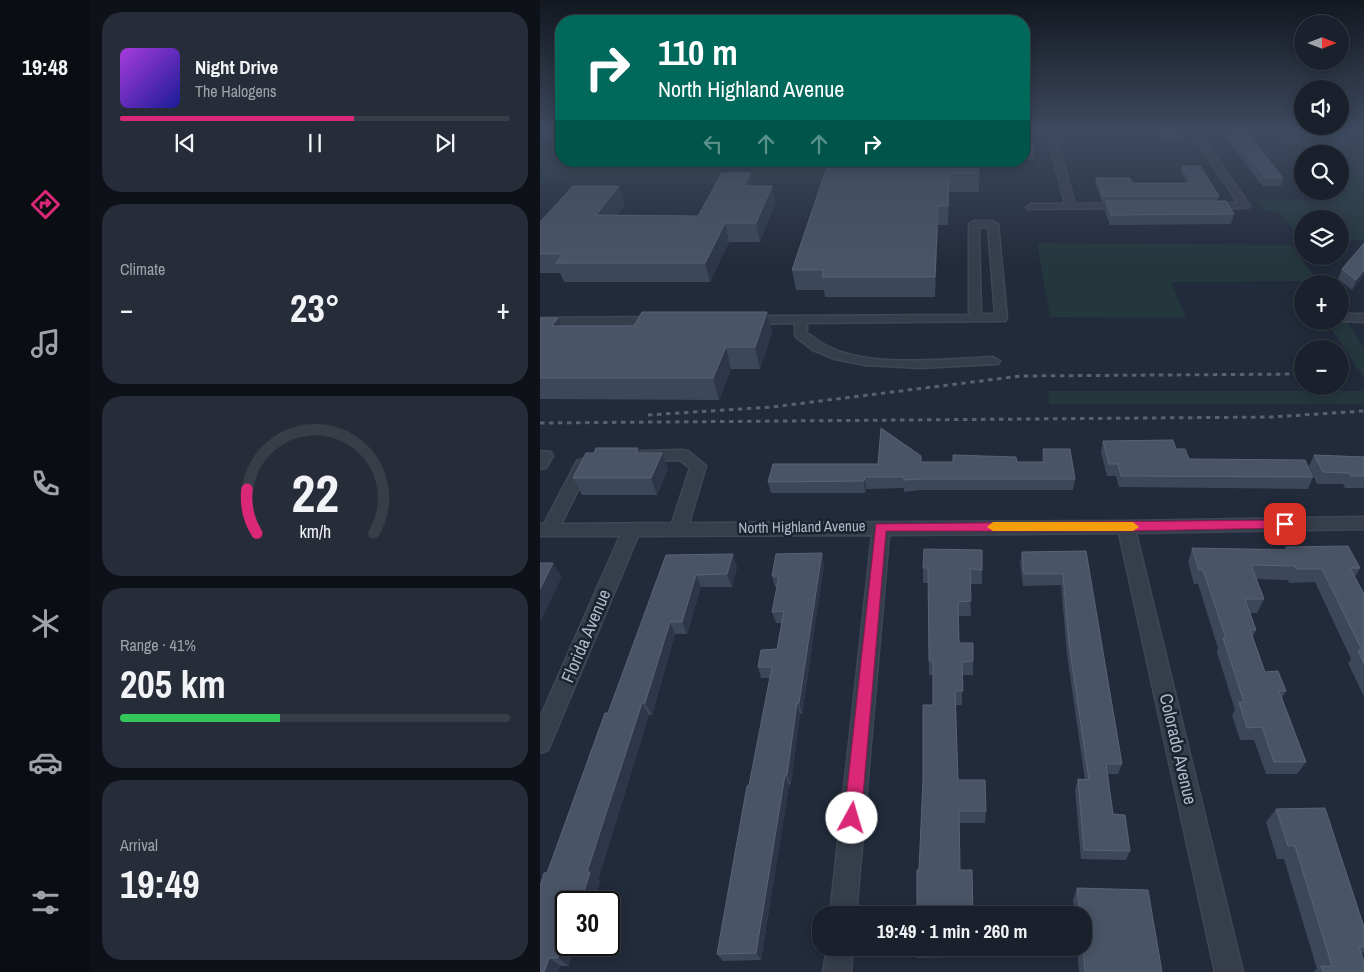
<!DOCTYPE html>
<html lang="en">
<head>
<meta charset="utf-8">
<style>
	body { margin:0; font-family:"Archivo Narrow",sans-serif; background:#272d38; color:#f1f3f6; height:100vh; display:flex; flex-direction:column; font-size:19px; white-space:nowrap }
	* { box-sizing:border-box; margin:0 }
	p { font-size:16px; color:#9fa3a9 }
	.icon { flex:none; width:28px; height:28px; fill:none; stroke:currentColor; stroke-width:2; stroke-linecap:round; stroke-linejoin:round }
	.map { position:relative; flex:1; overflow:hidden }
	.sheet { display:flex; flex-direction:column; gap:12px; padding:12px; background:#0e1218; width:450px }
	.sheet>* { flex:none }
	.top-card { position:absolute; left:15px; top:15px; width:475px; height:152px; border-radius:20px; box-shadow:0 2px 12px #0003,0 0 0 1px #383e48; background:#00695c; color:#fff; overflow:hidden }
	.needle { width:32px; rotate:90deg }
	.tools { position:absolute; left:754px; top:15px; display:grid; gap:10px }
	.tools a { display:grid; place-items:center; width:55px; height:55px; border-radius:50%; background:#1a202c; box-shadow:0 2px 12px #0003,0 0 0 1px #383e48; font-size:25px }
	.speed { position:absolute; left:15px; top:891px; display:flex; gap:10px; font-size:25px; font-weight:700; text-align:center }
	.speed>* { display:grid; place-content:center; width:65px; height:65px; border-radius:50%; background:#1a202c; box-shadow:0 2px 12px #0003,0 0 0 1px #383e48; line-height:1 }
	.speed .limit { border:2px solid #111; border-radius:8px; background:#fff; color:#111 }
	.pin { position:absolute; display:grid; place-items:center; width:42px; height:42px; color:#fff; margin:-21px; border-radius:10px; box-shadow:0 2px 8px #0006 }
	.me { position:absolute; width:55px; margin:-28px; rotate:6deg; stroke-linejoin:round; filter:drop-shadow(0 0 4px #0008) }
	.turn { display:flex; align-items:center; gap:18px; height:105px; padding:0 20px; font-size:22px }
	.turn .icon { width:65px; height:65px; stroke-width:2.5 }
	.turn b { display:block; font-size:35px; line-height:42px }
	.lanes { display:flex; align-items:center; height:48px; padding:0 20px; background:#0003; justify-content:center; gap:25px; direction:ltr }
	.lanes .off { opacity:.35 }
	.big { font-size:38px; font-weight:800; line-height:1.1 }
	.sheet .tile { flex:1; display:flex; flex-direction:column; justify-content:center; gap:8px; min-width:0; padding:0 18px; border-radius:20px; background:#272d38 }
	.sheet .dial { align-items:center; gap:0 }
	.dial svg { height:130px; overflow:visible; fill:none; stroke:#383e48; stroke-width:7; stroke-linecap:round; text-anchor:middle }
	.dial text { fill:#f1f3f6; stroke:none }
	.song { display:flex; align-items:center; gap:15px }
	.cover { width:60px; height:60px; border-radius:8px; background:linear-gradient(135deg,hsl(280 70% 55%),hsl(240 70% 35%)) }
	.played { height:5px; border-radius:2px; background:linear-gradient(90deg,#db2777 60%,#383e48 60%) }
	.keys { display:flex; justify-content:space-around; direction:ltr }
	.heat { display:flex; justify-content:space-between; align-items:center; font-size:28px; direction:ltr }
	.charge { height:8px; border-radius:4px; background:linear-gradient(90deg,#34c759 41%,#383e48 0) }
	.trip { position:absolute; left:272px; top:906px; width:280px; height:50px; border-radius:20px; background:#1a202c; box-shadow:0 2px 12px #0003,0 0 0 1px #383e48; font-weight:800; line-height:50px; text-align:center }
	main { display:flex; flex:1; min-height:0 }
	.tabs { display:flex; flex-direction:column; width:90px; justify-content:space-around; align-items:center; background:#0a0d12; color:#9fa3a9 }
	.tabs .icon { width:35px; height:35px }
	.tabs .selected { color:#db2777 }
	.tabs b { font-size:22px; color:#f1f3f6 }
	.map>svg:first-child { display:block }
</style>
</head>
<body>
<main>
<nav class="tabs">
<b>19:48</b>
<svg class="icon selected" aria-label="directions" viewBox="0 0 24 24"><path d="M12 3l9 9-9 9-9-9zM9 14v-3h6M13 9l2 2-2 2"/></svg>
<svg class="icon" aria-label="music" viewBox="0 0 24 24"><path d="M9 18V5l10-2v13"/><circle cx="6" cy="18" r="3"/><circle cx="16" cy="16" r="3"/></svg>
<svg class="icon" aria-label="phone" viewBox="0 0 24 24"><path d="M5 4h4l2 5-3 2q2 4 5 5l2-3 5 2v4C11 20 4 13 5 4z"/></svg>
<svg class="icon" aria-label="climate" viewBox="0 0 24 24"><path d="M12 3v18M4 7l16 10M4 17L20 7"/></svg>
<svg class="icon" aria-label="car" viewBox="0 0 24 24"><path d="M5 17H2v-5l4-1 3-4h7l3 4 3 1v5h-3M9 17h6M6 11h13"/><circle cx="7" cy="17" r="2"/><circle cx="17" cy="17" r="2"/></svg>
<svg class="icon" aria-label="filters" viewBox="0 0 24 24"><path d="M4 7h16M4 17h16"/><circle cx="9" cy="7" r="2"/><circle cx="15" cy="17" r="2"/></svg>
</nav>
<section class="sheet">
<div class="tile">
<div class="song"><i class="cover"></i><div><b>Night Drive</b><p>The Halogens</p></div></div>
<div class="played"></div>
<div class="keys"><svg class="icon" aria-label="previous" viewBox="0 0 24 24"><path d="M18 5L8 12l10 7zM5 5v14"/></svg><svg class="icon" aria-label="pause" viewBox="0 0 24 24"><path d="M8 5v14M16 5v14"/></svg><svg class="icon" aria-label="next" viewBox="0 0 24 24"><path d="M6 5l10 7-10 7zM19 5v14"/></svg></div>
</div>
<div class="tile"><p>Climate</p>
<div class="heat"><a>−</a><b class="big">23°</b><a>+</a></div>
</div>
<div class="tile dial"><svg viewBox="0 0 100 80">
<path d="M14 69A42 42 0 1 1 86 69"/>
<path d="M14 69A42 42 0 0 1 8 42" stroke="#db2777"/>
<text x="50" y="56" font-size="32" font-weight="700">22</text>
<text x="50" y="72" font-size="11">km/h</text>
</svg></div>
<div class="tile"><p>Range · 41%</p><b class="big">205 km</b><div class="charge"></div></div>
<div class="tile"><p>Arrival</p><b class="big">19:49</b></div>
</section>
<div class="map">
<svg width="824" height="972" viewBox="0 0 824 972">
	<rect width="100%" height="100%" fill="#222b3b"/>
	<!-- green -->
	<path fill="#24373c" d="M 0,130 L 21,130 L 21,161 L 452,163 L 291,164 L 284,183 L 0,183 Z
		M 731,130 L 806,130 L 807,141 L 824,148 L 824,240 L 800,241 L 800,219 L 762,219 L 762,240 L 740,213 L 722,209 L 716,200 L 791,201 L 784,191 L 800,191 L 800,154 L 762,154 L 762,167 Z
		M 497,243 L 751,245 L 780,284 L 764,284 L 762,281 L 631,282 L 646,318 L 510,317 Z
		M 800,311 L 824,348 L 824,378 L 786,321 L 800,321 Z
		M 508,391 L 824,391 L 824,404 L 509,404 Z"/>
	<!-- water -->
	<path fill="#162238" d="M 0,130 L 14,130 L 14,132 L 21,133 L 21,140 L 0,148 Z"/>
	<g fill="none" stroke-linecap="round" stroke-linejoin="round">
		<!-- minor casing -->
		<g stroke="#3f4654" stroke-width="3">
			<path id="minor" d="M 506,130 L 514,130 L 535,204 L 587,203 L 592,206 L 590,208 L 488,209 L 486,207 L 491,204 L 525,204 Z
				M 650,130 L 658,130 L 710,206 L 708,208 L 664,208 L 662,206 L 667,203 L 698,203 Z
				M 434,221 L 453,221 L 458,224 L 467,318 L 465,321 L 267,323 L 267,333 C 272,336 277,341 283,344 C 326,369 405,359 453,357 L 460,361 L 458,364 L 380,368 L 325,365 L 295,359 L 273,350 L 256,337 L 255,334 L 255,323 L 207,324 L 201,320 L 207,316 L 429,315 L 429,224 ZM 439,227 L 448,227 L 455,314 L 441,314 Z
				M 805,314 L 824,314 L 824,322 L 801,321 L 800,316 Z
				M 118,317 L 122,318 L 124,321 L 122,324 L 0,326 L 0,318 Z
				M 143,450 L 148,451 L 166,466 L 149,523 L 586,521 L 824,517 L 824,529 L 596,533 L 703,972 L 675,972 L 579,533 L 349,535 L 316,915 L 290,915 L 332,535 L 98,536 L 8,750 L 0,753 L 0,718 L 80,536 L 0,536 L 0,524 L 4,524 L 37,461 L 46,458 L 52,459 L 54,463 L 49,468 L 21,524 L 132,523 L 150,468 L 140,460 L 102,461 L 96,460 L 94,456 L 96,452 L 102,451 Z
				M 0,451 L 11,452 L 13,456 L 6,468 L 0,469 Z
				M 287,948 L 313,948 L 311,972 L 283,972 Z"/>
		</g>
		<!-- minor -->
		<use href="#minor" fill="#363d4b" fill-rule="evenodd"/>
		<!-- rail -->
		<path stroke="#586172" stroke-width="3" stroke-dasharray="4.5 4.5" stroke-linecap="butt" d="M 800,373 L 807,373
			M 108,415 L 232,407 L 481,376 L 762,374
			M 0,423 L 732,417 L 824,411"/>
	</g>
	<!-- wall -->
	<path fill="#3d475a" d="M 615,130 L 637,130 L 643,138 L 642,143 L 623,143 Z
		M 680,130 L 705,130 L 743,178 L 741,186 L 723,186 L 719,182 Z
		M 484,136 L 495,150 L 494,159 L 484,159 Z
		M 289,161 L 439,174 L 439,192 L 409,192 L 408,225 L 398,225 L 395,297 L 285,297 L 284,290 L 256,290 L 252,270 Z
		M 642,166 L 679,196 L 677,201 L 694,214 L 691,224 L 570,225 L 565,211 L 566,202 L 562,202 L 555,183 L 556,178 L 592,183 L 647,183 L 641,172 Z
		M 213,186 L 232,186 L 235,203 L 220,242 L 189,242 L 170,282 L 24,282 L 20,273 L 0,273 L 0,222 L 85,204 L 76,216 L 158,216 Z
		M 802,269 L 824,275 L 812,290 L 798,279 Z
		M 227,312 L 232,333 L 220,369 L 191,369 L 179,400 L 0,399 L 0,318 L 18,318 L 21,326 L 94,326 Z
		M 563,441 L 636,449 L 649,459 L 773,477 L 768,489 L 579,487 L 576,476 L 567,476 L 561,452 Z
		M 503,449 L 535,479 L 533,490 L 381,490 L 364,492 L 364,488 L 326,489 L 325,493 L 231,493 L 228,482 L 338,464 L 381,462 L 502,462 Z
		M 100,453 L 128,469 L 117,495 L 42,495 L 33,478 Z
		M 774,455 L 824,457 L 824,488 L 805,488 L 803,484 L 777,484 L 769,466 Z
		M 746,547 L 820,568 L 815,577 L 824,594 L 824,697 L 808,663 L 811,659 L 775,582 L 749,583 L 748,580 L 716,579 L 724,599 L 717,613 L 710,613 L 716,630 L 713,637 L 725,672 L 746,691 L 742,698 L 766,762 L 757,774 L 726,774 L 714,740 L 700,740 L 692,715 L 695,710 L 677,652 L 678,648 L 658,584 L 654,584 L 648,562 L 652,548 L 745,549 Z
		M 546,551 L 582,764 L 578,774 L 568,774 L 573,814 L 590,851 L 586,860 L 541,859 L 535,789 L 538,779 L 545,780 L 527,654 L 521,585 L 483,586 L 480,563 L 482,552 Z
		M 126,555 L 197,567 L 192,587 L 161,587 L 147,634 L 135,634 L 112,715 L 109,715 L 58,880 L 60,882 L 54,901 L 26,902 L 26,945 L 29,966 L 20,966 L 18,972 L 0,972 L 7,873 L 68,713 Z
		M 284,565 L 262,714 L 260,714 L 251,784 L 249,785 L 221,960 L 183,961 L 177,954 L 230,678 L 221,678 L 218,667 L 237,649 L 242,623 L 236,623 L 232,612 L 237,587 L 235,587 L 232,576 Z
		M 383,568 L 442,570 L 442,584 L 430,584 L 431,616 L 419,616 L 419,643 L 433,661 L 433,675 L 422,675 L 422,705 L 416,705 L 418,780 L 446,811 L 445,823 L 419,823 L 379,870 L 393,705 L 393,675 L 389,675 L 389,661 L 388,583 L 383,583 Z
		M 736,809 L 824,927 L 824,952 L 821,954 L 824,972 L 773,972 L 777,969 L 744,859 L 737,859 L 726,822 Z
		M 537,888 L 622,972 L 539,972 L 537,948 L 544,948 L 544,915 L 534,915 L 533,900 Z
		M 376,948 L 419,948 L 419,957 L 377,958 Z"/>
	<!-- shaded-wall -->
	<path fill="#2d3749" d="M 211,173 L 214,190 L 204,186 Z
		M 409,174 L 409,192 L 408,225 L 408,206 Z
		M 79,186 L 85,204 L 62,234 L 56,215 Z
		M 232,186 L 235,203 L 220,242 L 216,223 Z
		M 398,206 L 398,225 L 395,297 L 395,277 Z
		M 185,223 L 189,242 L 170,282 L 165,263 Z
		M 824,270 L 824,275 L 812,290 L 816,280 Z
		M 227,312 L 232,333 L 220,369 L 215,347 Z
		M 18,318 L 27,339 L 12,326 Z
		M 186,347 L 191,369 L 179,400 L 173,378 Z
		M 122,453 L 128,469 L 117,495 L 111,478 Z
		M 325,477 L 326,489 L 325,493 L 324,481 Z
		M 282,553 L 284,565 L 262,714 L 259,703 Z
		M 193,554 L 197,567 L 192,587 L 187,574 Z
		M 13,563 L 22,577 L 0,622 L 0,589 Z
		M 156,575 L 161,587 L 147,634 L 142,622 Z
		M 130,622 L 135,634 L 112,715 L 105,703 Z
		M 102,703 L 109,715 L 58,880 L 60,882 L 53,902 L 41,901 L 47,872 Z
		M 257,703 L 260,714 L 251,784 L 247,775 Z
		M 245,775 L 249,785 L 221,960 L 216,953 Z
		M 26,932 L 26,945 L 35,945 L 29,966 L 18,958 Z
		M 9,958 L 20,966 L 18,972 L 4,972 Z"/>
	<!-- building -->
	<path fill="#495466" stroke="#5a6375" d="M 619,130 L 637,130 L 643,138 L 624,138 Z
		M 688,130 L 705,130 L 743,178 L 725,178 L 722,174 Z
		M 484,136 L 491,136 L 495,150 L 484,150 Z
		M 289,161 L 438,161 L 439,174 L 409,174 L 408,206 L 398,206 L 395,277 L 282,277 L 284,270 L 252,270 Z
		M 642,166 L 660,166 L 679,196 L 563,196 L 556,178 L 590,178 L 592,183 L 652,183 Z
		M 182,173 L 211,173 L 204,186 L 232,186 L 216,223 L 185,223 L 165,263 L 16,263 L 23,254 L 0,254 L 0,222 L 33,186 L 79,186 L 56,215 L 158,216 Z
		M 566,201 L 686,201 L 694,214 L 571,215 Z
		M 824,243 L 824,270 L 816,280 L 802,269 Z
		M 102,312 L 227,312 L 215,347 L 186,347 L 173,378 L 0,378 L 0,318 L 18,318 L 12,326 L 94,326 Z
		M 341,428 L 381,456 L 381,462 L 413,462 L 413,455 L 476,457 L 477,462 L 505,462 L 503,449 L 530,449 L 535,479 L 381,479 L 364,480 L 364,477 L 325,477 L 324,481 L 228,482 L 233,464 L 338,464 Z
		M 633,440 L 636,449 L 645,449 L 649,459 L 765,460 L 773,477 L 581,476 L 578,464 L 569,464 L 563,441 Z
		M 56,448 L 98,448 L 96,453 L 122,453 L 111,478 L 33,478 L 46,453 L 54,453 Z
		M 774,455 L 824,457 L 824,476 L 811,476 L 809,473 L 783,472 Z
		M 808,546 L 820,568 L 810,568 L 824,594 L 824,664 L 818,650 L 822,650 L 782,569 L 756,569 L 755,566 L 711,565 L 724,599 L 705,599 L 716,630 L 710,630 L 725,672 L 738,671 L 746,691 L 739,691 L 766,762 L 734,762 L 722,727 L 707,728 L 699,702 L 704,702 L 683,638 L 686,638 L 663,570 L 659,570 L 652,548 L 747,550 L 746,547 Z
		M 384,549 L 442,550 L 442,570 L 430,569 L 431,601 L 418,602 L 419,643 L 433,643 L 433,661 L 422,662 L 423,691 L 415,691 L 418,780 L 445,780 L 446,811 L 419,811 L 420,870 L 432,870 L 433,915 L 377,915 L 377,870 L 379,870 L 383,780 L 383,705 L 393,705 L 393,661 L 389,661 L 388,568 L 383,568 Z
		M 546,551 L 582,764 L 566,764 L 573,814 L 585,815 L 590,851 L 544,850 L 538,779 L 549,780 L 529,643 L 523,574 L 484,574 L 482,552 Z
		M 282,553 L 259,703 L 257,703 L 247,775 L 245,775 L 216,953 L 177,954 L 207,786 L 209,785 L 232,667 L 218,667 L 221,650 L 237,649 L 244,611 L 232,612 L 239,576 L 232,576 L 236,554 Z
		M 193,554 L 187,574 L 156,575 L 142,622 L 130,622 L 105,703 L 102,703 L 47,872 L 50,872 L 41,901 L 61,901 L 60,902 L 26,902 L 26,932 L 18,958 L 9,958 L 4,972 L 0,972 L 0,886 L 4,873 L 7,873 L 65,713 L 68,713 L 126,555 Z
		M 0,563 L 13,563 L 0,589 Z
		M 785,808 L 824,927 L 824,947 L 819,947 L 824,961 L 824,972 L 783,972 L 781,966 L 792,966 L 755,846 L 748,846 L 736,809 Z
		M 537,888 L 608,890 L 622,972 L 545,972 L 543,948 L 544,948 L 544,915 L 540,915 Z
		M 376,948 L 419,948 L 376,949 Z"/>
	<!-- sky -->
	<linearGradient id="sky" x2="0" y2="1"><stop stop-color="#131820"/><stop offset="0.49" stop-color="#3e4a60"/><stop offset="1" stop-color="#3e4a60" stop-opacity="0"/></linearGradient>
	<rect width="824" height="266" fill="url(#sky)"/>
	<!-- route -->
	<path fill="#db2777" stroke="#8e194d" d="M 745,520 L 751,524 L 745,528 L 586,531 L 346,531 L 321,818 L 318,823 L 312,826 L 306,823 L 304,818 L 336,524 Z"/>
	<!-- slow -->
	<path fill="#f59e0b" d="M 453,522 L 593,522 L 599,527 L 593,531 L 453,531 L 447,527 Z"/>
	<g text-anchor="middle" stroke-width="5" stroke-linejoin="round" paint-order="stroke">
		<!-- street labels -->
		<g font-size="15" fill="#b1b8c7" stroke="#1b2230">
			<text transform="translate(262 527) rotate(-1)" y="5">North Highland Avenue</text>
		</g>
		<!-- near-street labels -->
		<g font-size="18" fill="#b1b8c7" stroke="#1b2230">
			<text transform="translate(46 636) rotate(-67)" y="6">Florida Avenue</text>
			<text transform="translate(638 749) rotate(77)" y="6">Colorado Avenue</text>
		</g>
	</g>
</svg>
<div class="tools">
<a><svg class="needle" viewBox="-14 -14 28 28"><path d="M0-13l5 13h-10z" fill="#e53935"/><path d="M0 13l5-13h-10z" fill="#9fa3a9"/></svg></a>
<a><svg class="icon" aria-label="sound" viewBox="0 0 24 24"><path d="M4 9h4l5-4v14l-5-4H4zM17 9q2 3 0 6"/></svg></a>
<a><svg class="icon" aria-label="search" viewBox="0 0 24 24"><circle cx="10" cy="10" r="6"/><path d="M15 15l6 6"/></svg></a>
<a><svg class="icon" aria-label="layers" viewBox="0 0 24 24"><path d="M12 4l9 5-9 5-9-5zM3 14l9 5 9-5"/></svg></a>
<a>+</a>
<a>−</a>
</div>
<div class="speed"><div class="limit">30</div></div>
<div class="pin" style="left:745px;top:524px;background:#d93025"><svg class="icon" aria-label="arrive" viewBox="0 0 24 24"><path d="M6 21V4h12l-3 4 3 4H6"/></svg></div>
<svg class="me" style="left:312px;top:818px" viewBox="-20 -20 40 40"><circle r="19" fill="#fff"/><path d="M0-13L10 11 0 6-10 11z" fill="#db2777"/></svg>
<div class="trip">19:49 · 1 min · 260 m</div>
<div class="top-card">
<div class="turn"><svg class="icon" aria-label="right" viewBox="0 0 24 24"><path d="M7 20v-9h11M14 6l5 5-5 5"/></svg><div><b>110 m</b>North Highland Avenue</div></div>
<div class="lanes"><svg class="icon off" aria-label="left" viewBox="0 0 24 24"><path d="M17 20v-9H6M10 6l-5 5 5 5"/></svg><svg class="icon off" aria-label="ahead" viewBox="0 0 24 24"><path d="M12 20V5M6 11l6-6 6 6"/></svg><svg class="icon off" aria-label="ahead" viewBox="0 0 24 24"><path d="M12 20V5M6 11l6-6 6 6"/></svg><svg class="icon" aria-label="right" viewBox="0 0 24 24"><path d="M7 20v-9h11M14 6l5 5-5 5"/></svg></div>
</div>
</div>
</main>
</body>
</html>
